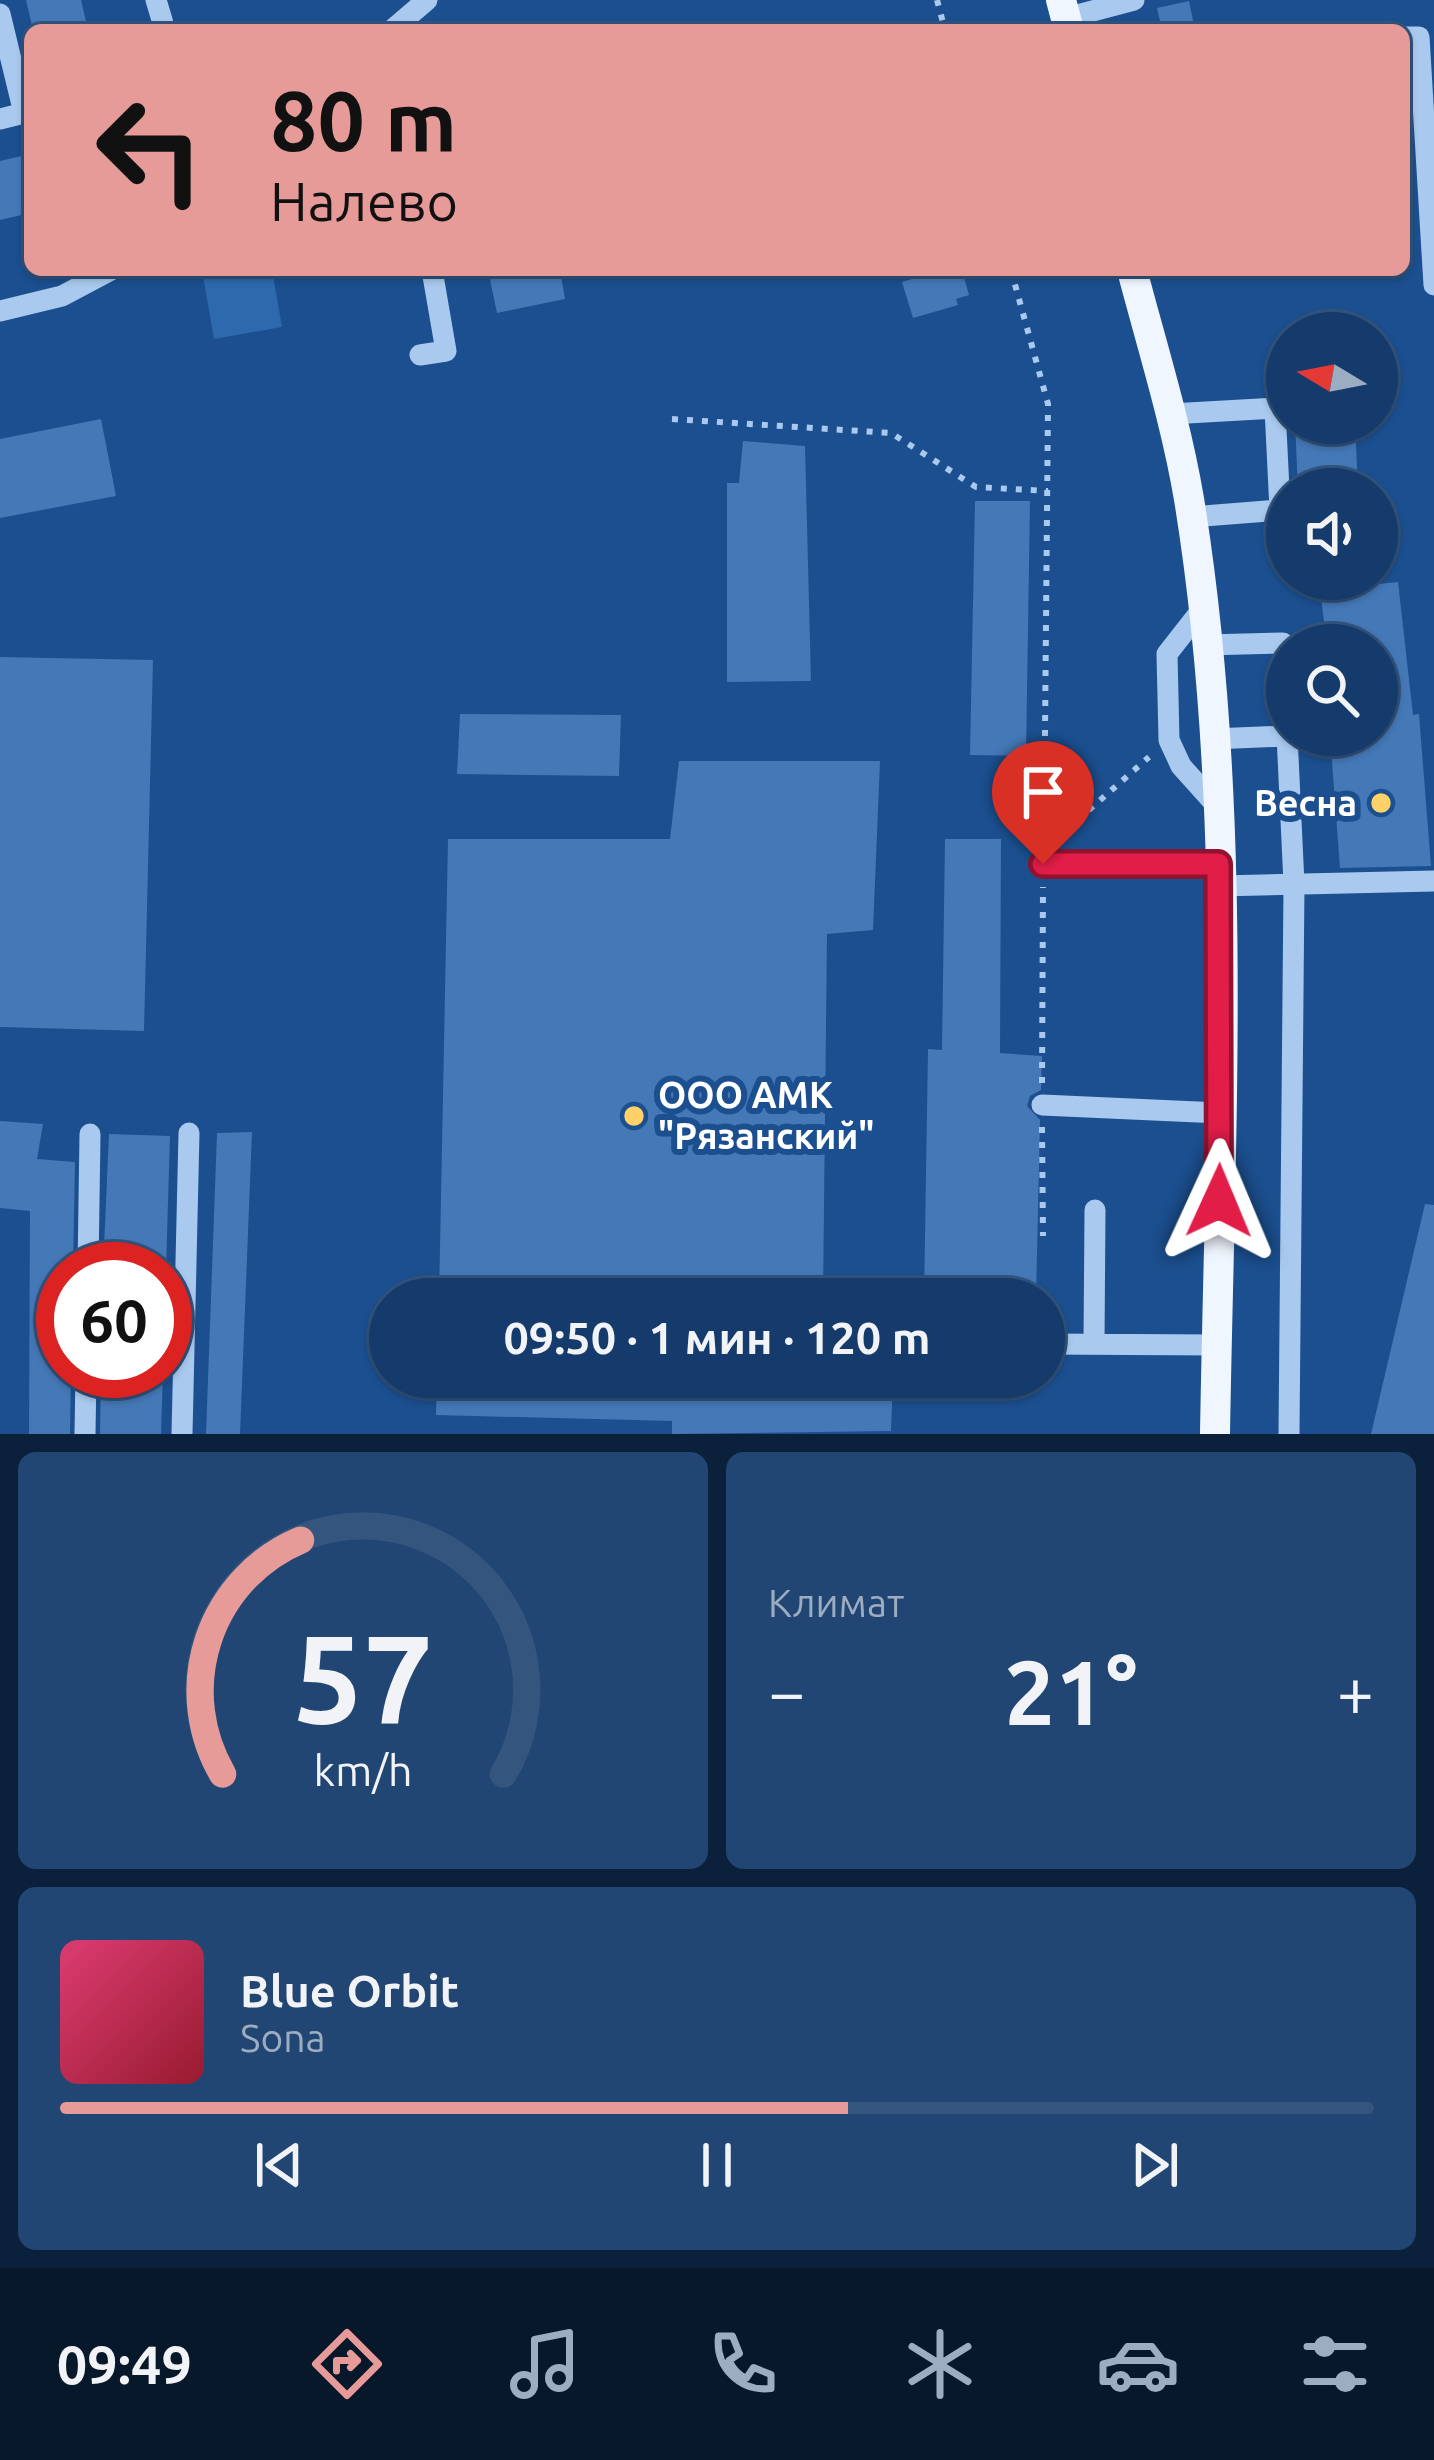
<!DOCTYPE html>
<html lang="ru">
<head>
<meta charset="utf-8">
<style>
	body { margin:0; font-family:Ubuntu,sans-serif; background:#214673; color:#f1f3f6; height:100vh; display:flex; flex-direction:column; font-size:45px; white-space:nowrap }
	* { box-sizing:border-box; margin:0 }
	p { font-size:39px; color:#9dadc1 }
	.icon { flex:none; width:66px; height:66px; fill:none; stroke:currentColor; stroke-width:2; stroke-linecap:round; stroke-linejoin:round }
	.map { position:relative; height:1434px; overflow:hidden }
	.sheet { display:flex; flex-direction:column; gap:18px; padding:18px; background:#0b203b; flex:1 }
	.sheet>* { flex:none }
	.banner { position:absolute; left:24px; top:24px; width:1386px; height:252px; border-radius:18px; box-shadow:0 3px 9px #0004,0 0 0 3px #33557e; background:#e69b98; color:#111; overflow:hidden }
	.needle { width:78px; rotate:280deg }
	.buttons { position:absolute; left:1266px; top:312px; display:grid; gap:24px }
	.buttons a { display:grid; place-items:center; width:132px; height:132px; border-radius:50%; background:#143b6b; box-shadow:0 3px 9px #0004,0 0 0 3px #33557e; font-size:60px }
	.speed { position:absolute; left:36px; top:1242px; display:flex; gap:24px; font-size:60px; font-weight:700; text-align:center }
	.speed>* { display:grid; place-content:center; width:156px; height:156px; border-radius:50%; background:#143b6b; box-shadow:0 3px 9px #0004,0 0 0 3px #33557e; line-height:1 }
	.speed .limit { border:18px solid #d22; background:#fff; color:#111 }
	.pin { position:absolute; display:grid; place-items:center; width:102px; height:102px; color:#fff; margin:-123px -51px; border-radius:50% 50% 50% 0; rotate:-45deg; box-shadow:0 0 12px #0007 }
	.pin .icon { rotate:45deg }
	.me { position:absolute; width:132px; margin:-66px; rotate:1deg; stroke-linejoin:round; filter:drop-shadow(0 0 9px #0008) }
	.turn { display:flex; align-items:center; gap:42px; height:252px; padding:0 48px; font-size:54px }
	.turn .icon { width:156px; height:156px; stroke-width:2.5 }
	.turn b { display:block; font-size:84px; line-height:102px }
	.big { font-size:90px; font-weight:600; line-height:1.1 }
	.sheet .widget { flex:1; display:flex; flex-direction:column; justify-content:center; gap:18px; min-width:0; padding:0 42px; border-radius:18px; background:#214673 }
	.sheet .dial { align-items:center; gap:0 }
	.dial svg { height:312px; overflow:visible; fill:none; stroke:#33557e; stroke-width:7; stroke-linecap:round; text-anchor:middle }
	.dial text { fill:#f1f3f6; stroke:none }
	.song { display:flex; align-items:center; gap:36px }
	.cover { width:144px; height:144px; border-radius:18px; background:linear-gradient(135deg,hsl(340 70% 55%),hsl(350 70% 35%)) }
	.played { height:12px; border-radius:6px; background:linear-gradient(90deg,#e69b98 60%,#33557e 60%) }
	.keys { display:flex; justify-content:space-around; direction:ltr }
	.heat { display:flex; justify-content:space-between; align-items:center; font-size:66px; direction:ltr }
	.sheet .tiles { flex:1; display:grid; gap:18px; grid-template-columns:1fr 1fr }
	.widget:last-child { grid-column:span 2 }
	.trip { position:absolute; left:369px; top:1278px; width:696px; height:120px; border-radius:60px; background:#143b6b; box-shadow:0 3px 9px #0004,0 0 0 3px #33557e; font-weight:600; line-height:120px; text-align:center }
	.tabs { display:flex; height:192px; justify-content:space-around; align-items:center; background:#08182b; color:#9dadc1 }
	.tabs .icon { width:84px; height:84px }
	.tabs .active { color:#e69b98 }
	.tabs b { font-size:54px; color:#f1f3f6 }
	.map>svg:first-child { display:block }
</style>
</head>
<body>
<div class="map">
<svg width="1434" height="1434" viewBox="0 0 1434 1434">
	<rect width="100%" height="100%" fill="#1b4f8f"/>
	<!-- green -->
	<path fill="#2e69ad" d="M 202,270 L 272,270 L 282,327 L 214,339 Z"/>
	<!-- building -->
	<path fill="#4478b7" d="M 26,0 L 81,0 L 88,30 L 33,30 Z
		M 1189,1 L 1195,30 L 1162,30 L 1157,8 Z
		M 30,154 L 30,213 L 0,220 L 0,161 Z
		M 488,270 L 560,270 L 565,299 L 497,313 Z
		M 942,270 L 962,270 L 969,295 L 956,299 L 958,305 L 913,318 L 902,282 Z
		M 101,419 L 116,496 L 0,518 L 0,439 Z
		M 1295,423 L 1355,423 L 1358,489 L 1298,489 Z
		M 743,441 L 805,446 L 811,681 L 727,682 L 727,483 L 739,483 Z
		M 975,501 L 1030,501 L 1026,756 L 970,755 Z
		M 1398,582 L 1413,715 L 1419,714 L 1431,866 L 1340,868 L 1330,735 L 1377,735 L 1377,645 L 1327,645 L 1320,590 Z
		M 0,657 L 153,660 L 144,1031 L 0,1027 Z
		M 460,714 L 621,715 L 619,776 L 457,774 Z
		M 679,761 L 880,761 L 873,930 L 827,934 L 823,1299 L 439,1299 L 448,839 L 670,839 Z
		M 945,839 L 1001,839 L 1000,1053 L 1042,1056 L 1041,1090 L 1030,1096 L 1027,1106 L 1040,1120 L 1036,1299 L 924,1299 L 928,1049 L 942,1050 Z
		M 0,1121 L 43,1124 L 37,1159 L 75,1162 L 73,1269 L 63,1269 L 63,1371 L 71,1371 L 70,1434 L 29,1434 L 30,1211 L 0,1208 Z
		M 252,1132 L 240,1434 L 206,1434 L 217,1133 Z
		M 109,1134 L 170,1136 L 166,1269 L 103,1269 Z
		M 1425,1204 L 1434,1205 L 1434,1434 L 1371,1434 Z
		M 101,1371 L 163,1371 L 161,1434 L 100,1434 Z
		M 437,1377 L 893,1377 L 891,1431 L 672,1434 L 672,1421 L 436,1415 Z"/>
	<g fill="none" stroke-linecap="round" stroke-linejoin="round">
		<!-- path -->
		<path stroke="#a9c9ee" stroke-width="6" stroke-dasharray="6 9" stroke-linecap="butt" d="M 937,0 L 945,30
			M 1011,270 L 1048,404 L 1044,843
			M 672,419 L 891,433 L 976,487 L 1048,491
			M 1055,840 L 1149,757
			M 1042,1083 L 1043,887
			M 1042,1127 L 1043,1236"/>
		<!-- minor -->
		<path stroke="#a9c9ee" stroke-width="21" d="M 156,0 L 165,30
			M 0,14 L 24,113 L 0,119
			M 1066,18 L 1134,0
			M 392,30 L 427,0
			M 1404,37 L 1419,37 L 1434,285
			M 0,311 L 62,296 L 111,270
			M 420,355 L 446,351 L 432,270
			M 1170,414 L 1275,408 L 1280,510 L 1191,517
			M 1203,608 L 1167,654 L 1169,740 L 1181,766 L 1216,805
			M 1205,645 L 1283,643 L 1287,730
			M 1287,735 L 1294,884 L 1289,1434
			M 1212,739 L 1287,736
			M 1043,864 L 1218,864
			M 1219,886 L 1434,881
			M 1042,1105 L 1220,1113
			M 88,1269 L 90,1134
			M 1044,1344 L 1217,1345
			M 1094,1344 L 1095,1210
			M 85,1434 L 86,1371
			M 182,1434 L 189,1133"/>
		<!-- major -->
		<path stroke="#f0f6ff" stroke-width="30" d="M 1061,0 L 1069,30
			M 1132,270 C 1152,346 1176,422 1189,499 C 1239,806 1220,1125 1215,1434"/>
	</g>
	<g fill="none" stroke-linecap="round" stroke-linejoin="round">
		<!-- route casing -->
		<g stroke="#92132f" stroke-width="30">
			<path id="route" d="M 1043,864 L 1218,864 L 1219,1201"/>
		</g>
		<!-- route -->
		<use href="#route" stroke="#e11d48" stroke-width="21"/>
	</g>
	<!-- markers -->
	<g fill="#ffd166" stroke="#1b4f8f" stroke-width="4.5">
		<circle cx="1381" cy="803" r="12"/>
		<circle cx="634" cy="1116" r="12"/>
	</g>
	<g text-anchor="middle" stroke-width="12" stroke-linejoin="round" paint-order="stroke">
		<!-- poi labels -->
		<g font-size="36" font-weight="bold" fill="#fff" stroke="#1b4f8f" text-anchor="end">
			<text x="1357" y="816">Весна</text>
			<text x="658" y="1108" text-anchor="start">ООО АМК<tspan x="658" dy="41">"Рязанский"</tspan></text>
		</g>
	</g>
</svg>
<div class="buttons">
<a><svg class="needle" viewBox="-14 -14 28 28"><path d="M0-13l5 13h-10z" fill="#e53935"/><path d="M0 13l5-13h-10z" fill="#9dadc1"/></svg></a>
<a><svg class="icon" aria-label="sound" viewBox="0 0 24 24"><path d="M4 9h4l5-4v14l-5-4H4zM17 9q2 3 0 6"/></svg></a>
<a><svg class="icon" aria-label="search" viewBox="0 0 24 24"><circle cx="10" cy="10" r="6"/><path d="M15 15l6 6"/></svg></a>
</div>
<div class="speed"><div class="limit">60</div></div>
<div class="pin" style="left:1043px;top:864px;background:#d93025"><svg class="icon" aria-label="arrive" viewBox="0 0 24 24"><path d="M6 21V4h12l-3 4 3 4H6"/></svg></div>
<svg class="me" style="left:1219px;top:1201px" viewBox="-20 -20 40 40"><path d="M0-17L14 15 0 8-14 15z" fill="#e11d48" stroke="#fff" stroke-width="4"/></svg>
<div class="trip">09:50 · 1 мин · 120 m</div>
<div class="banner">
<div class="turn"><svg class="icon" aria-label="left" viewBox="0 0 24 24"><path d="M17 20v-9H6M10 6l-5 5 5 5"/></svg><div><b>80 m</b>Налево</div></div>
</div>
</div>
<section class="sheet">
<div class="tiles">
<div class="widget dial"><svg viewBox="0 0 100 80">
<path d="M14 69A42 42 0 1 1 86 69"/>
<path d="M14 69A42 42 0 0 1 34 9" stroke="#e69b98"/>
<text x="50" y="56" font-size="32" font-weight="700">57</text>
<text x="50" y="72" font-size="11">km/h</text>
</svg></div>
<div class="widget"><p>Климат</p>
<div class="heat"><a>−</a><b class="big">21°</b><a>+</a></div>
</div>
<div class="widget">
<div class="song"><i class="cover"></i><div><b>Blue Orbit</b><p>Sona</p></div></div>
<div class="played"></div>
<div class="keys"><svg class="icon" aria-label="previous" viewBox="0 0 24 24"><path d="M18 5L8 12l10 7zM5 5v14"/></svg><svg class="icon" aria-label="pause" viewBox="0 0 24 24"><path d="M8 5v14M16 5v14"/></svg><svg class="icon" aria-label="next" viewBox="0 0 24 24"><path d="M6 5l10 7-10 7zM19 5v14"/></svg></div>
</div>
</div>
</section>
<nav class="tabs">
<b>09:49</b>
<svg class="icon active" aria-label="directions" viewBox="0 0 24 24"><path d="M12 3l9 9-9 9-9-9zM9 14v-3h6M13 9l2 2-2 2"/></svg>
<svg class="icon" aria-label="music" viewBox="0 0 24 24"><path d="M9 18V5l10-2v13"/><circle cx="6" cy="18" r="3"/><circle cx="16" cy="16" r="3"/></svg>
<svg class="icon" aria-label="phone" viewBox="0 0 24 24"><path d="M5 4h4l2 5-3 2q2 4 5 5l2-3 5 2v4C11 20 4 13 5 4z"/></svg>
<svg class="icon" aria-label="climate" viewBox="0 0 24 24"><path d="M12 3v18M4 7l16 10M4 17L20 7"/></svg>
<svg class="icon" aria-label="car" viewBox="0 0 24 24"><path d="M5 17H2v-5l4-1 3-4h7l3 4 3 1v5h-3M9 17h6M6 11h13"/><circle cx="7" cy="17" r="2"/><circle cx="17" cy="17" r="2"/></svg>
<svg class="icon" aria-label="filters" viewBox="0 0 24 24"><path d="M4 7h16M4 17h16"/><circle cx="9" cy="7" r="2"/><circle cx="15" cy="17" r="2"/></svg>
</nav>
</body>
</html>
